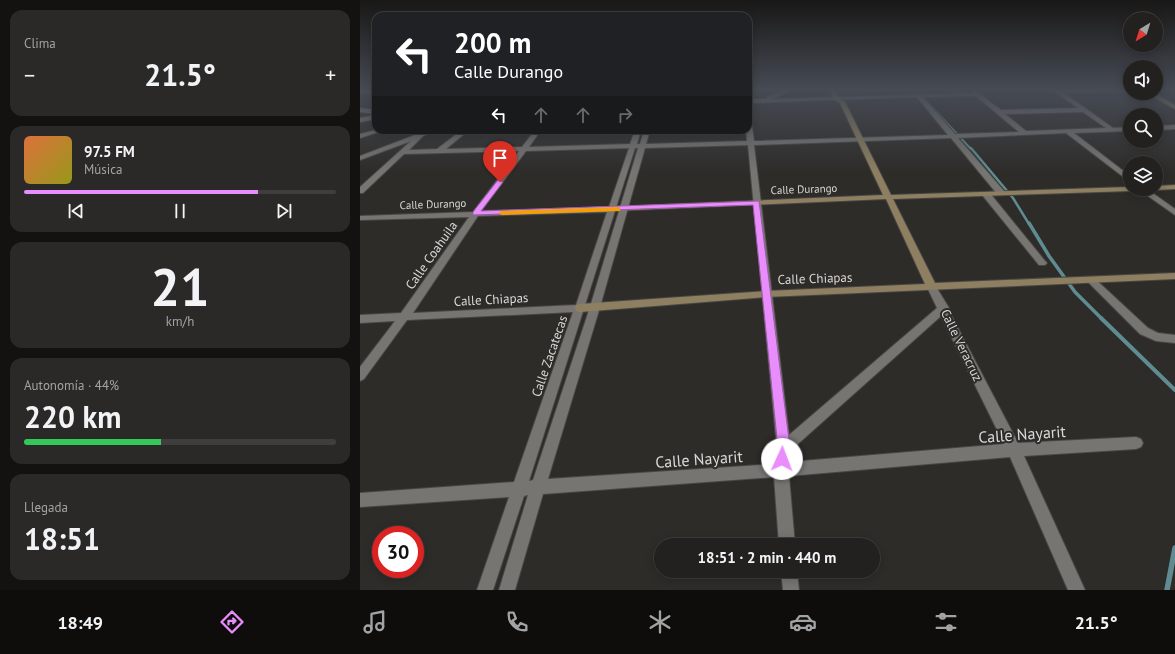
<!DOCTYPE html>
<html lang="es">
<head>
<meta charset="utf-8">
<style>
	body { margin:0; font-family:"PT Sans",sans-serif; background:#2a2928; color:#f1f3f6; height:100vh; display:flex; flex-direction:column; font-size:15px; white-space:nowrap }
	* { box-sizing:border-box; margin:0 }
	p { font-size:13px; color:#a2a3a4 }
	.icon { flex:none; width:22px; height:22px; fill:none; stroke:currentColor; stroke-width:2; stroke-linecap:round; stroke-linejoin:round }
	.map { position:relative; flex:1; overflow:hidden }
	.drawer { display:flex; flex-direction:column; gap:10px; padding:10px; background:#131211; width:360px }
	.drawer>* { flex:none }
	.top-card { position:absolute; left:12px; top:12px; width:380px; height:122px; border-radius:12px; box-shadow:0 2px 10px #0003,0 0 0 1px #3f3e3d; background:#202124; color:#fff; overflow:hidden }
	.needle { width:26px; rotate:218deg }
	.buttons { position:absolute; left:763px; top:12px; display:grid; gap:8px }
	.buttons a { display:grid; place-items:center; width:40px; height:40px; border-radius:50%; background:#22211f; box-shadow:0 2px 10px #0003,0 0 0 1px #3f3e3d; font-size:20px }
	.speed { position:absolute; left:12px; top:526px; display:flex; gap:8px; font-size:20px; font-weight:700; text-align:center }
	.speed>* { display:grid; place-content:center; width:52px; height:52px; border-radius:50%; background:#22211f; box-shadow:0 2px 10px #0003,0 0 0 1px #3f3e3d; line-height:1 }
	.speed .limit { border:6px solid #d22; background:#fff; color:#111 }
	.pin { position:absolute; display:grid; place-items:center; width:34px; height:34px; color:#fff; margin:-41px -17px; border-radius:50% 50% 50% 0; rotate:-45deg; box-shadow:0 0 4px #0007 }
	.pin .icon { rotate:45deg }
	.me { position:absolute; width:44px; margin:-22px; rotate:2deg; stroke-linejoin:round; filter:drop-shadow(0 0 3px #0008) }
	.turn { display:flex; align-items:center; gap:14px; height:84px; padding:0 16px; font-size:18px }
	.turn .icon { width:52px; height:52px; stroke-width:2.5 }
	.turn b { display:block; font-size:28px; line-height:34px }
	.lanes { display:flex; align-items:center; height:38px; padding:0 16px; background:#0003; justify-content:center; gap:20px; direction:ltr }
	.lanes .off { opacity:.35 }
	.big { font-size:30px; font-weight:700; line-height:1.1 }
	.drawer .tile { flex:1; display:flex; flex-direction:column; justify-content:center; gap:6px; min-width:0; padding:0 14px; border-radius:12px; background:#2a2928 }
	.drawer .dial { align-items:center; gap:0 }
	.dial b { font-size:52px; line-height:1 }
	.song { display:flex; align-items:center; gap:12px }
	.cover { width:48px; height:48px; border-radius:6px; background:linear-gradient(135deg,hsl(20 70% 55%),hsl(60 70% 35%)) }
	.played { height:4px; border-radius:2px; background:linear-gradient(90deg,#ea8dfc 75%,#3f3e3d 75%) }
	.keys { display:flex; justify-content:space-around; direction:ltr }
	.heat { display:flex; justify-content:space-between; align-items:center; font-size:22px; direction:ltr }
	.charge { height:6px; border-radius:3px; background:linear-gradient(90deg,#34c759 44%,#3f3e3d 0) }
	.trip { position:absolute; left:294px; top:538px; width:226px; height:40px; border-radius:20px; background:#22211f; box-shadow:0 2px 10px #0003,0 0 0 1px #3f3e3d; font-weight:700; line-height:40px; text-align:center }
	.menu { display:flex; height:64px; justify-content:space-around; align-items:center; background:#0e0d0c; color:#a2a3a4 }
	.menu .icon { width:28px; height:28px }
	.menu .current { color:#ea8dfc }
	.menu b { font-size:18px; color:#f1f3f6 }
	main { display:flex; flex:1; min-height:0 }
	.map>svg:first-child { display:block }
</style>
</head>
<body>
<main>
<section class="drawer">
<div class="tile"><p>Clima</p>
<div class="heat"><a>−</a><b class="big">21.5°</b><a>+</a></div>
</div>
<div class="tile">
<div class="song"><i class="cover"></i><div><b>97.5 FM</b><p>Música</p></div></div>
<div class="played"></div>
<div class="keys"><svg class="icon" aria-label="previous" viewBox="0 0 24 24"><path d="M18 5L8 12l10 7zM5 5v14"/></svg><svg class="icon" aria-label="pause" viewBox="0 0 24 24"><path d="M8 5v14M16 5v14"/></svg><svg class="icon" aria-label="next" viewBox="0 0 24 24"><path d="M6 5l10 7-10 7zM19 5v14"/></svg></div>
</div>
<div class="tile dial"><b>21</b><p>km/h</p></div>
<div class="tile"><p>Autonomía · 44%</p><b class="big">220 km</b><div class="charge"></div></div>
<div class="tile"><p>Llegada</p><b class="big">18:51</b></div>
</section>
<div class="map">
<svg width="815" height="590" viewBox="0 0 815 590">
	<rect width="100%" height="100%" fill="#2e2c29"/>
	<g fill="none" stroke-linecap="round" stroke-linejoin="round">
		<!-- stream-far4 -->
		<path stroke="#5f8c92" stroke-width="2" d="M 571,106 L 611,149"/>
		<!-- stream-far3 -->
		<path stroke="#5f8c92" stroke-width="2.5" d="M 611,148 L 653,198 L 669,224"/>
		<!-- stream-far2 -->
		<path stroke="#5f8c92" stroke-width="3.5" d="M 669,223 L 689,256 L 715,292 L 742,319"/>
		<!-- stream-far1 -->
		<path stroke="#5f8c92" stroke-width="4" d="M 741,318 L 815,390"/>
		<!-- stream -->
		<path stroke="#5f8c92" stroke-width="5.5" d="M 807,590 L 815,548"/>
		<!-- street casing -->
		<g stroke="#494745" stroke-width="2">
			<path id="street" d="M 0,90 L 16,90 L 16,94 L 0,93 Z
				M 425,90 L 432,90 L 412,99 L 612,93 L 611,90 L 614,90 L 641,110 L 718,108 L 696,93 L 694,91 L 696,90 L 770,90 L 770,92 L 704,93 L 753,128 L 770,127 L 770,131 L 714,133 L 770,176 L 770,182 L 706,133 L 598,138 L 644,191 L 644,195 L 638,195 L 591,138 L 394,145 L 429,435 L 577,308 L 567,287 L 569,285 L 575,285 L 589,308 L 588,309 L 658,443 L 776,437 L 781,439 L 783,443 L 781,447 L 776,449 L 664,456 L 725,590 L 708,590 L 650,457 L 429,476 L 435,545 L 419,545 L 414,477 L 183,494 L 155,590 L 139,590 L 168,495 L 164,496 L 133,590 L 117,590 L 149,497 L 0,507 L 0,493 L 154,482 L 213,312 L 47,320 L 4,379 L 0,381 L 0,367 L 35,321 L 0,323 L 0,315 L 41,313 L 109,217 L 0,220 L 0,216 L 113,212 L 159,151 L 44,154 L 3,193 L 0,193 L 0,187 L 51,141 L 0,160 L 0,156 L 68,130 L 77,130 L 63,136 L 49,150 L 77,149 L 102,130 L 109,130 L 86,149 L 162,147 L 175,130 L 181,130 L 169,147 L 270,144 L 275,130 L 281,130 L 277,144 L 280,144 L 284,130 L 290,130 L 286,144 L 387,141 L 386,130 L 388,130 L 388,117 L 391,119 L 394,141 L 588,135 L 557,97 L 388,103 L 388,99 L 407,99 L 407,97 ZM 616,96 L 659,132 L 595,134 L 563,97 ZM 723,112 L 746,128 L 666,131 L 645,114 ZM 388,145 L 417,448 L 415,464 L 188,479 L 240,307 L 285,148 ZM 269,148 L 249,207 L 121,211 L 166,151 ZM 275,148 L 278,148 L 230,307 L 173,480 L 169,481 ZM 247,212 L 216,305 L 53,313 L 118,216 ZM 581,316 L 644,444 L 429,462 L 430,451 Z
				M 796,90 L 801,90 L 796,92 Z
				M 0,108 L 16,110 L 16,114 L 0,112 Z
				M 16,115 L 16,119 L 0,122 L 0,118 Z
				M 815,125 L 815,129 L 796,130 L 796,126 Z
				M 16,130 L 25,130 L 0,138 L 0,134 Z
				M 778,189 L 787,189 L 815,209 L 815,215 Z
				M 623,192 L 629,192 L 685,261 L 687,263 L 685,265 L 679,265 L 623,196 Z
				M 731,277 L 734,278 L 788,328 L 798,333 L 815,335 L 815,343 L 796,341 L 780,334 L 726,280 L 728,278 Z
				M 421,571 L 437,571 L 439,590 L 423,590 Z"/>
		</g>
		<!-- secondary casing -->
		<g stroke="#494745" stroke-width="2">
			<path id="secondary" d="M 471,90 L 475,90 L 478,98 L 485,102 L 531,195 L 770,187 L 770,189 L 774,189 L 770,191 L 533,199 L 575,283 L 815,273 L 815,279 L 406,297 L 220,312 L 216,311 L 215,308 L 216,305 L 220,304 L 406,291 L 565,284 L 526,199 L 252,211 L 248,209 L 252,207 L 523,195 L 480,103 L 473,99 Z
				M 786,93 L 793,93 L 815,105 L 815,109 Z
				M 815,185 L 815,189 L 796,190 L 793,189 L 796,189 L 796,186 Z"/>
		</g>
		<!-- street -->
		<use href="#street" fill="#777572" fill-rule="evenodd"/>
		<!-- secondary -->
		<use href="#secondary" fill="#8e7f61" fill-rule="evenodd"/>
	</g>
	<!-- sky -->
	<linearGradient id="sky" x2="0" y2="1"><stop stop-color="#191817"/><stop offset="0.52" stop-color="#464b54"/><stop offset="1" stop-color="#464b54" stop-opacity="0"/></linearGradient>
	<rect width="815" height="172" fill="url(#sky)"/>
	<!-- route -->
	<path fill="#ea8dfc" stroke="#985ca4" d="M 138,180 L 143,182 L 121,211 L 399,201 L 430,448 L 427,463 L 422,465 L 418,463 L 416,459 L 418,448 L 393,205 L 113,215 L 113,212 Z"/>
	<!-- slow -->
	<path fill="#f59e0b" d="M 258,207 L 260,207 L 260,211 L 142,215 L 138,213 L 142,211 Z"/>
	<g text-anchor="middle" stroke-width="4" stroke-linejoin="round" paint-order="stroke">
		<!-- far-street labels -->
		<g font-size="11" fill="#dad9d7" stroke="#2e2c29">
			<text transform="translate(444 189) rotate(-2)" y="4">Calle Durango</text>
			<text transform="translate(73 204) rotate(-2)" y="4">Calle Durango</text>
		</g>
		<!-- street labels -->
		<g font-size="13" fill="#dad9d7" stroke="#2e2c29">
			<text transform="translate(71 255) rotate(-55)" y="5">Calle Coahuila</text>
			<text transform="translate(455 278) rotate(-2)" y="5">Calle Chiapas</text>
			<text transform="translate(131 299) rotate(-3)" y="5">Calle Chiapas</text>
			<text transform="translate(602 345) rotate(64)" y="5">Calle Veracruz</text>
			<text transform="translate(189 356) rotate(-71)" y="5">Calle Zacatecas</text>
		</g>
		<!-- near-street labels -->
		<g font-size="16" fill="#dad9d7" stroke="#2e2c29">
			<text transform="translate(662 434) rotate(-4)" y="6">Calle Nayarit</text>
			<text transform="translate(339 459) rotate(-4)" y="6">Calle Nayarit</text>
		</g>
	</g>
</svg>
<div class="buttons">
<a><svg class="needle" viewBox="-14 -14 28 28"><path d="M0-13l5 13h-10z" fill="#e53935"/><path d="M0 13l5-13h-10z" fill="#a2a3a4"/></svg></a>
<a><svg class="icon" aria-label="sound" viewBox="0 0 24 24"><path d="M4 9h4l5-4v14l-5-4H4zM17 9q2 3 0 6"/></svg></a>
<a><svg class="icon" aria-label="search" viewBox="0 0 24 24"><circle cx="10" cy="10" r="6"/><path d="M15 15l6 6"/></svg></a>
<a><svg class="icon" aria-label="layers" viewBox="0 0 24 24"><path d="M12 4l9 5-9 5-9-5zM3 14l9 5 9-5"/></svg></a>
</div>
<div class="speed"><div class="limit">30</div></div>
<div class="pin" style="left:140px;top:182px;background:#d93025"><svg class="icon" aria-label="arrive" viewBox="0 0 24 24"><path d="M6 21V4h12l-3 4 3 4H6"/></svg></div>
<svg class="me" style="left:422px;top:459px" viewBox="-20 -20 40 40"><circle r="19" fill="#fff"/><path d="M0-13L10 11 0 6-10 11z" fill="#ea8dfc"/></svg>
<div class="trip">18:51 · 2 min · 440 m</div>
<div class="top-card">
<div class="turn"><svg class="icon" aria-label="left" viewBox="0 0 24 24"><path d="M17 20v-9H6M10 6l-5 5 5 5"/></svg><div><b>200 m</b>Calle Durango</div></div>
<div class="lanes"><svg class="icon" aria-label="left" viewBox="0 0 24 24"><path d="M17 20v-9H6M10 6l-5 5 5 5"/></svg><svg class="icon off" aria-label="ahead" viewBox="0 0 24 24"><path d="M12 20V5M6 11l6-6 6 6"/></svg><svg class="icon off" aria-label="ahead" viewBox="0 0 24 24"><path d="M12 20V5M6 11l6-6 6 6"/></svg><svg class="icon off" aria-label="right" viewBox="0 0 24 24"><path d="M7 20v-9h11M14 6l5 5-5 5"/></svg></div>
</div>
</div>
</main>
<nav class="menu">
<b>18:49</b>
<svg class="icon current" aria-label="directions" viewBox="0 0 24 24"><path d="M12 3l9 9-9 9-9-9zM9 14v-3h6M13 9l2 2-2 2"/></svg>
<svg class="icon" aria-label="music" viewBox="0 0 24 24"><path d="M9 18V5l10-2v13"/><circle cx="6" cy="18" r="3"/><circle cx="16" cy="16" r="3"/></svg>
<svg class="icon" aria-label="phone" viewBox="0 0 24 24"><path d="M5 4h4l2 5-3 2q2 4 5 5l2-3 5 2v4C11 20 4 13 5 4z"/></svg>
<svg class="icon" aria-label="climate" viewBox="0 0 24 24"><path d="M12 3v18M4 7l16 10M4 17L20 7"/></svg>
<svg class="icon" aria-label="car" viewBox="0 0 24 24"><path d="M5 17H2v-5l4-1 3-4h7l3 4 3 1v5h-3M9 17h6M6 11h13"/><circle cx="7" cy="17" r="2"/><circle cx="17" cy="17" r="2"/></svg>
<svg class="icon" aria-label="filters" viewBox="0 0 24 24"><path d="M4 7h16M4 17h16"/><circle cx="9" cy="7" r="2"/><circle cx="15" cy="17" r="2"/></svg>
<b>21.5°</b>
</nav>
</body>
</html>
